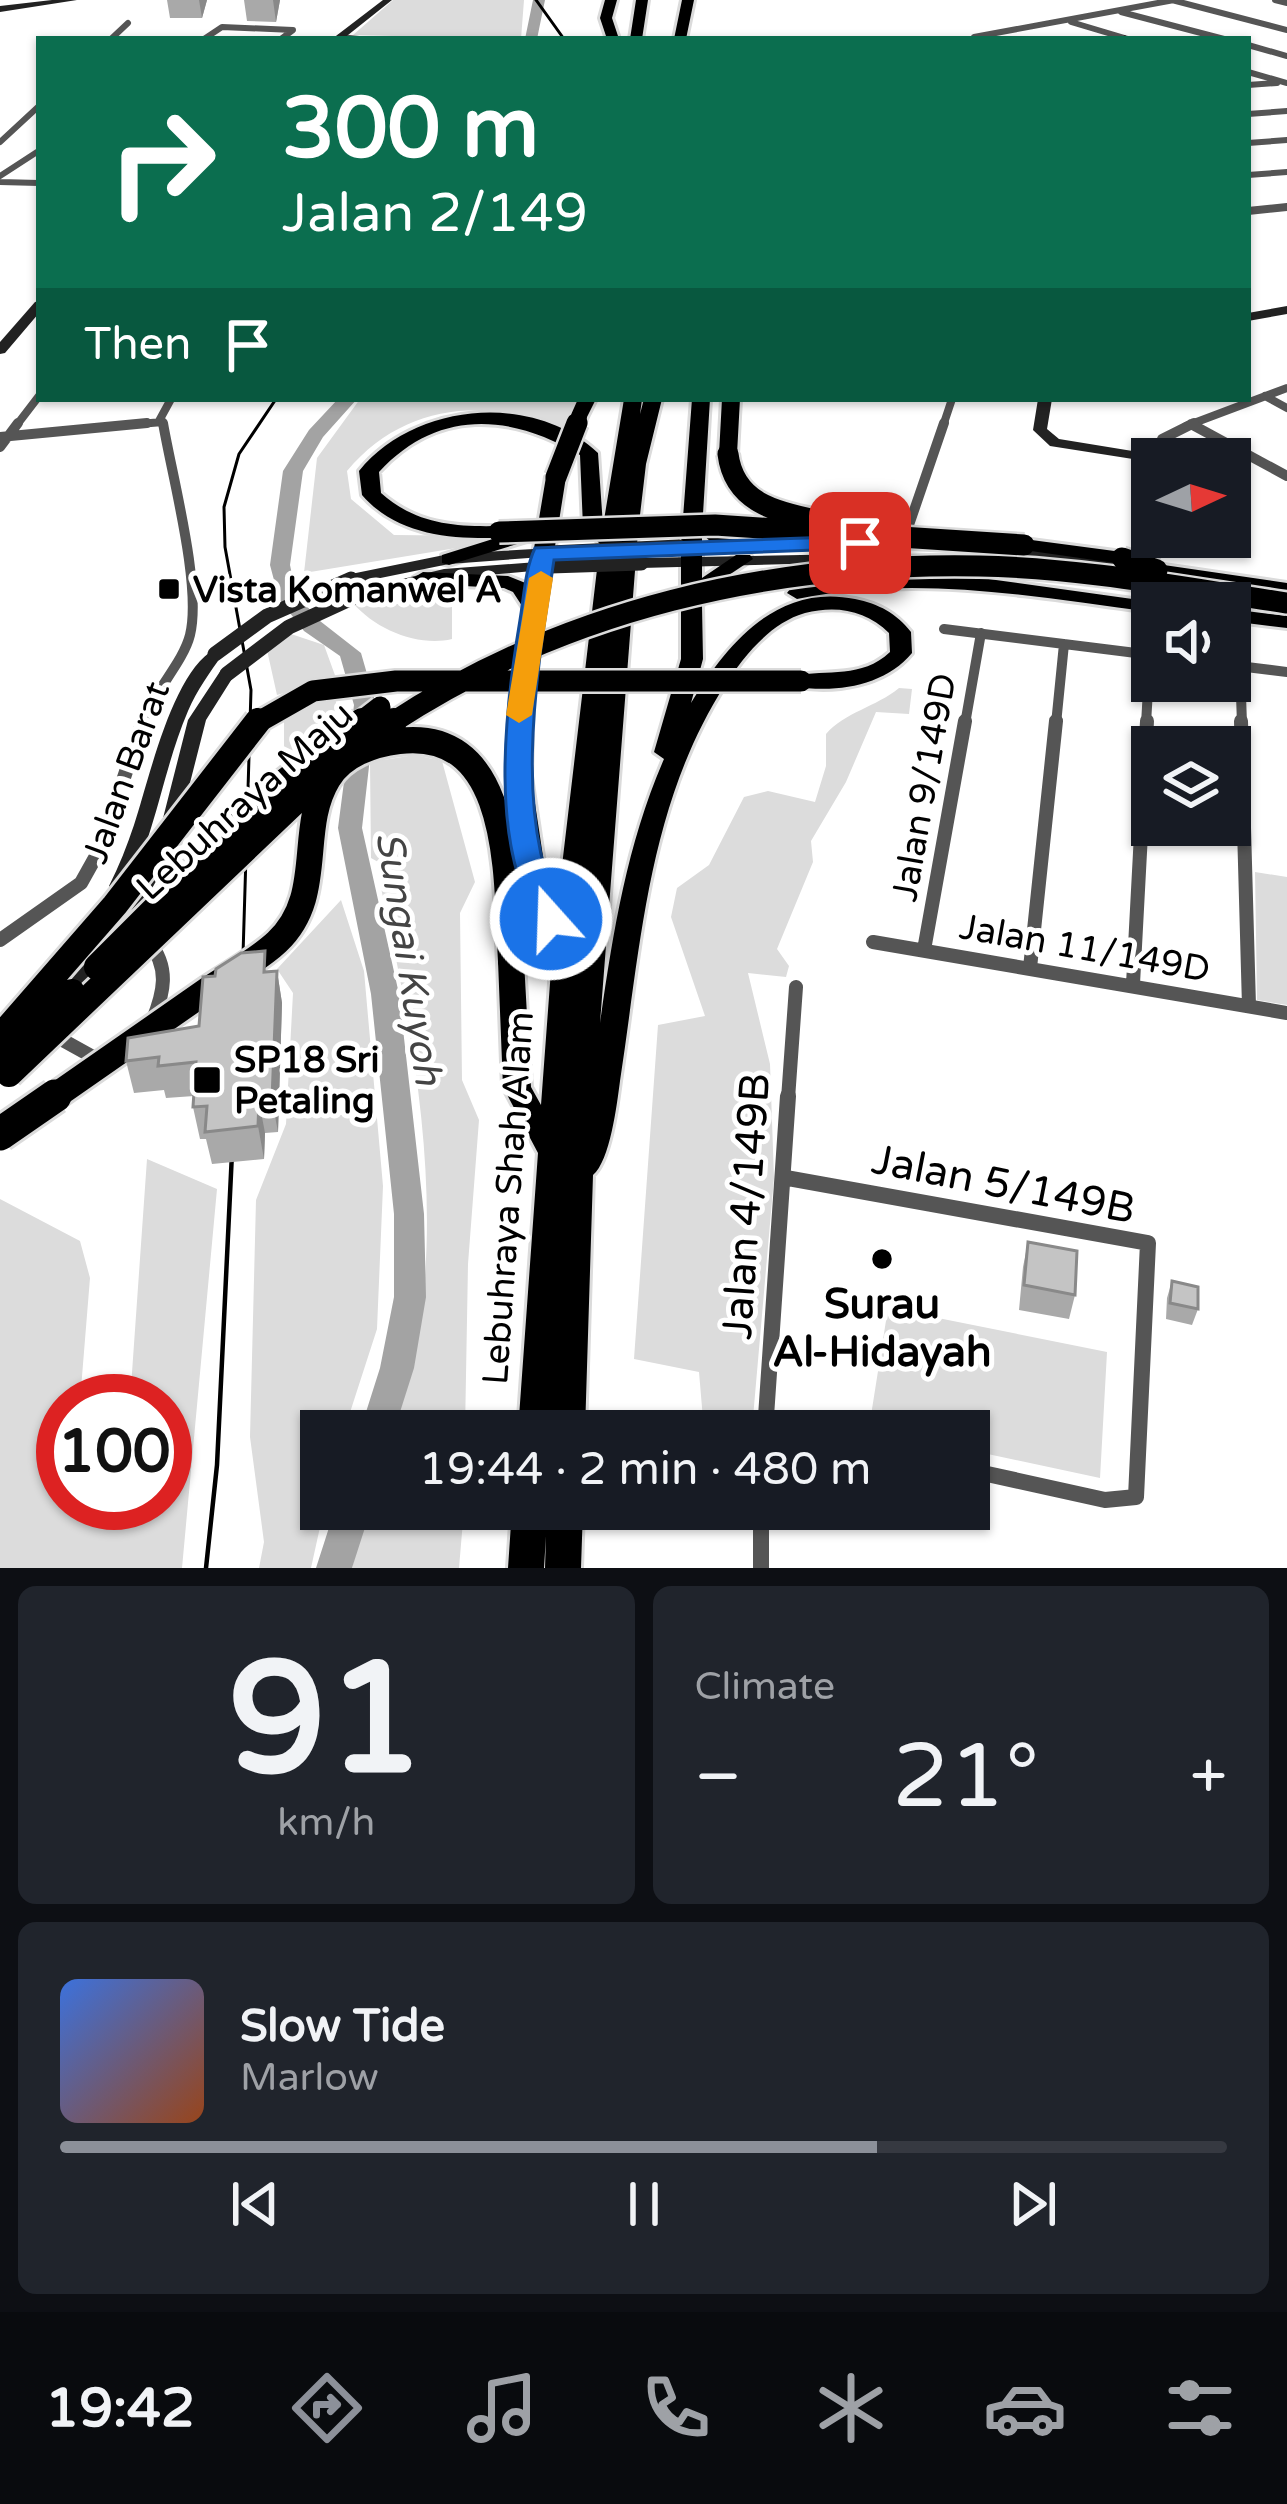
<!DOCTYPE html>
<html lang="en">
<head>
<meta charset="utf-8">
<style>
	body { margin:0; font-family:"Varela Round",sans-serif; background:#20242c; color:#f1f3f6; height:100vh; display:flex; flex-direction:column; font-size:45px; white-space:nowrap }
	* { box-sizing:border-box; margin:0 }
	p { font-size:39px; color:#9ea1a6 }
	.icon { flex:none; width:66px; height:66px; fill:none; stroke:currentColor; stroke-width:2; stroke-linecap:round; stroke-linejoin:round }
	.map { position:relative; height:1568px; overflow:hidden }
	.sheet { display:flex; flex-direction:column; gap:18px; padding:18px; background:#0d0f14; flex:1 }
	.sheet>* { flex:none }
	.guide { position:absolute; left:36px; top:36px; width:1215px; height:366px; border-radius:0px; box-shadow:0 3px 9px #0004; background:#0b6e4f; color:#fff; overflow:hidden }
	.needle { width:78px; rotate:86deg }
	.tools { position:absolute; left:1131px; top:438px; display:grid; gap:24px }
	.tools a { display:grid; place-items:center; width:120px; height:120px; border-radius:0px; background:#171b24; box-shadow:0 3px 9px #0004; font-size:60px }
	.speed { position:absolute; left:36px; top:1374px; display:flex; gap:24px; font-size:60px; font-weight:700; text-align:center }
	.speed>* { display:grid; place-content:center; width:156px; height:156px; border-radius:50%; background:#171b24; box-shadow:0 3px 9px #0004; line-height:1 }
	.speed .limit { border:18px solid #d22; background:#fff; color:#111 }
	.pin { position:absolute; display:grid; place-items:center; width:102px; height:102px; color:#fff; margin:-51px; border-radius:24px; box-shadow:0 6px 18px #0006 }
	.me { position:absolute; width:132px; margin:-66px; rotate:340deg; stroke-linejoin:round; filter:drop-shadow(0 0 9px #0008) }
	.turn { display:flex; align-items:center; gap:42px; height:252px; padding:0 48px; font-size:54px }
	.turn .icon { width:156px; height:156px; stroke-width:2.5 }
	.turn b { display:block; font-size:84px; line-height:102px }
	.then { display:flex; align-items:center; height:114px; padding:0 48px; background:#0003; gap:24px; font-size:45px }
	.big { font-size:90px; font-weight:600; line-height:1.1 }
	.sheet .card { flex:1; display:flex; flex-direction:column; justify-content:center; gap:18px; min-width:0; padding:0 42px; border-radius:18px; background:#20242c }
	.sheet .dial { align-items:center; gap:0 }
	.dial b { font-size:156px; line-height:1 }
	.song { display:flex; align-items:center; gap:36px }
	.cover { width:144px; height:144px; border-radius:18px; background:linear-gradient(135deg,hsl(220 70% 55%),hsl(20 70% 35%)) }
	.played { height:12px; border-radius:6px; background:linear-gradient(90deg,#8c9099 70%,#363941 70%) }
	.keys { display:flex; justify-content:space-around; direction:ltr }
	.heat { display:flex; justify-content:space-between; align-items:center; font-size:66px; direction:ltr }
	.sheet .tiles { flex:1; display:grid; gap:18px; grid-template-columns:1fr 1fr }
	.card:last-child { grid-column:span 2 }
	.trip { position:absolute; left:300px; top:1410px; width:690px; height:120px; border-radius:0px; background:#171b24; box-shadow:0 3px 9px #0004; font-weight:600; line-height:120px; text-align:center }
	.menu { display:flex; height:192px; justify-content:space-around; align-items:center; background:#090b0e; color:#9ea1a6 }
	.menu .icon { width:84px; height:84px }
	.menu .active { color:#8c9099 }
	.menu b { font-size:54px; color:#f1f3f6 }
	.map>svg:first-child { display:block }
</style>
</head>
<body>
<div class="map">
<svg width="1287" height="1568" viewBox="0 0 1287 1568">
	<rect width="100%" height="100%" fill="#fff"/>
	<!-- green -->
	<path fill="#dcdcdc" d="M 393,0 L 524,0 L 521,39 L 353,35 Z
		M 360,399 L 579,399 L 566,429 C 486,397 404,403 347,471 L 351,499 L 394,535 L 493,536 L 493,542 L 304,573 L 317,458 Z
		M 446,586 L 452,601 L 452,639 C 419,647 376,630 353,603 Z
		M 291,634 L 324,645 L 336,678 L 277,695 L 267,650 Z
		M 899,688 L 912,689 L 909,714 L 876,712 L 846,782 L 811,841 L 813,862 L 777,949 L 789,966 L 786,977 L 748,973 L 770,1064 L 774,1178 L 752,1429 L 704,1431 L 699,1372 L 634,1359 L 658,1025 L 705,1016 L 671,917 L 677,888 L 709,865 L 744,797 L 768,791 L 815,802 L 826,766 L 826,734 C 845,712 876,707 899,688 Z
		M 334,691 L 339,719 L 284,762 L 284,712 Z
		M 415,755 L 442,761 L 475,882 L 460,913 L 462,1080 L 479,1120 L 468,1264 L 465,1431 L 393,1431 C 456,1260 419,1060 381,888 L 396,872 L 371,858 L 370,762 Z
		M 1255,872 L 1287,877 L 1287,1005 L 1257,1000 Z
		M 341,900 L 364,971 L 383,1186 L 377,1329 L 344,1431 L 321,1431 L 324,1509 L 311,1568 L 259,1568 L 264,1542 L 250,1437 L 256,1200 L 286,1124 L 293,993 L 277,969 Z
		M 147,1159 L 217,1189 L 182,1568 L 0,1568 L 0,1199 L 80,1241 L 90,1278 L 80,1401 L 63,1401 L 63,1503 L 165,1503 L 165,1401 L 130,1401 Z
		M 888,1308 L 1107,1352 L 1100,1478 L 969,1450 L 969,1431 L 869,1428 Z
		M 367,1509 L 464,1509 L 459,1568 L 352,1568 Z"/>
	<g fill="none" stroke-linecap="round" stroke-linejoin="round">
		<!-- river -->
		<path fill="#a3a3a3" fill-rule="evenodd" d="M 533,0 L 545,0 L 537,39 L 525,39 Z
			M 338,399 L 357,399 L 323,437 L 303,471 L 290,565 L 296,594 L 320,621 L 361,653 L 376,705 L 362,828 L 399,994 L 424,1214 L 426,1297 L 414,1368 L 394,1431 L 360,1431 L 380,1368 L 394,1297 L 394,1214 L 371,994 L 338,828 L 354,705 L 340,656 L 304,631 L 279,599 L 270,565 L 283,471 L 309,430 Z
			M 335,1509 L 371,1509 L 352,1568 L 316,1568 Z"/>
		<!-- highway casing -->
		<g stroke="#dbdbdb" stroke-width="6">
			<path id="highway" d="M 605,0 L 617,0 L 612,18 L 619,39 L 607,39 L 600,18 Z
				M 636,0 L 648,0 L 642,39 L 630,39 Z
				M 682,0 L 694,0 L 686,39 L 674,39 Z
				M 578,399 L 596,399 L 585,421 L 579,422 L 570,417 Z
				M 624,399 L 642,399 L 640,414 L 644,399 L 662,399 L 646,464 L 638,532 L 600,1023 C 613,932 627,844 664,759 L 654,752 L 681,659 L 681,544 L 692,399 L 710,399 L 703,514 L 725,533 L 761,541 L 764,545 L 754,551 L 711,542 L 702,534 L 702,578 L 736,555 L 750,555 L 753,559 L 720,581 L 702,606 L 703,659 L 691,703 C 727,644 777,583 855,599 C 879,604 896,613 911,632 L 912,653 C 885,686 834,694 793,686 L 790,681 L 793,676 C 829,669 861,679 890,652 L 889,633 C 866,610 836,605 805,613 C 770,623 744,656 725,685 C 648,805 641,944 620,1081 C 617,1104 610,1161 593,1175 L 585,1431 L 518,1431 L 538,1153 L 503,1087 L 498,961 L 502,954 L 520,954 L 524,961 L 531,1087 L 541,1105 L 553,943 L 523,897 L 507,777 L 511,685 L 524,609 L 513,592 L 504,588 L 423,584 L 413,578 L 423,572 L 508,576 L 528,584 L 546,477 L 556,471 L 566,477 L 533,685 L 531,777 L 549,896 L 557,908 L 600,544 L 583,527 L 580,455 C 510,413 437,409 379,472 L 381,493 C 416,524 454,527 499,526 L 506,528 L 507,534 L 520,531 L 530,537 L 527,541 L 449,565 L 442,563 L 442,555 L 496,538 C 447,539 396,534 362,495 L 359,471 C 414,403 533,391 598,453 L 603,526 Z
				M 722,399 L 740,399 L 737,454 L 728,460 L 719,454 Z
				M 1024,539 L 1122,552 L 1132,558 L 1122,564 L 1017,549 L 1017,541 Z
				M 1157,564 L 1287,583 L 1287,595 L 1150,574 L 1147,570 L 1150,566 Z
				M 884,574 L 974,577 L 1161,603 L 1152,603 L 1152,612 C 1033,597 917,574 797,599 L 787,593 L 790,589 Z
				M 1230,609 L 1287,616 L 1287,628 L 1230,621 Z
				M 512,1509 L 583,1509 L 581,1568 L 545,1568 L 546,1536 L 544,1568 L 508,1568 Z"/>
		</g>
		<!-- street-far4 -->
		<path stroke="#555" stroke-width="6" d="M 1172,0 L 1287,30
			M 1275,0 L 1287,3
			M 1121,12 L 1224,39
			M 1071,22 L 1128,39
			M 340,37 L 359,39
			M 974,37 L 1174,0
			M 111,39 L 128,23
			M 204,39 L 222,27 L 293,30 L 281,39
			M 1248,45 L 1287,56
			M 1248,72 L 1287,83
			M 1248,85 L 1277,83
			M 1248,114 L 1287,111
			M 0,142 L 39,106
			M 1248,143 L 1287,140
			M 1248,175 L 1287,172
			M 0,176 L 37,152
			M 0,182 L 39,183"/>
		<!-- street-far3 -->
		<path stroke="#555" stroke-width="8" d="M 1248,211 L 1287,207
			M 1265,396 L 1287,408
			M 159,421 L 171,399
			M 1191,424 L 1196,426
			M 16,426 L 39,396
			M 114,426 L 163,422 L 164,426
			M 943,426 L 952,399
			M 1186,426 L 1287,388"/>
		<!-- street-far2 -->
		<path stroke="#555" stroke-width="10" d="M 1191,424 L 1287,476
			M 0,437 L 147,423
			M 0,447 L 18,423
			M 1157,457 L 1162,439 L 1194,423
			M 895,534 L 909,525 L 944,423
			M 944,629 L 1152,655
			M 1230,665 L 1287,672
			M 1240,666 L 1242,724
			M 142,724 C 153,692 183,663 190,635 C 202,586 172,476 163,423
			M 965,724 L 981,633
			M 1056,724 L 1064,644
			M 1146,724 L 1150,655"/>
		<!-- street-far1 -->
		<path stroke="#555" stroke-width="14" d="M 1241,721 L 1249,1006
			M 0,940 L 81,883 L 100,849 L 143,721
			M 149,942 C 170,968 164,993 152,1022
			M 873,942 L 1287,1013
			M 924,950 L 965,721
			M 1030,968 L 1056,721
			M 1133,984 L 1147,721
			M 48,1032 L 104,1063
			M 788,1099 L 796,987"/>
		<!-- street -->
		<path stroke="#555" stroke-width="16" d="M 787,1178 L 1148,1243 L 1136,1497 L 1105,1500 L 969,1470
			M 765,1424 L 795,1431
			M 765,1431 L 788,1096
			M 761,1509 L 761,1568"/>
		<!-- secondary -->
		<path fill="#222" fill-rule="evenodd" d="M 52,0 L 77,0 L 0,12 L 0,6 Z
			M 383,0 L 392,0 L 343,39 L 332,39 Z
			M 1125,35 L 1129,39 L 1118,39 Z
			M 39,301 L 39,313 L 5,353 L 0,354 L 0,342 L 35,302 Z
			M 1287,306 L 1287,314 L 1248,321 L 1248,313 Z
			M 1038,399 L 1052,399 L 1047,429 L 1059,439 L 1157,455 L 1164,459 L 1152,459 L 1152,462 L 1050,446 L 1033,430 Z
			M 1152,513 L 1152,537 L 1158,537 L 1155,568 L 1147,573 L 1140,569 L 1134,571 L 1006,554 L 998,549 L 1006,544 L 1140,563 L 1145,517 Z
			M 865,538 L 873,543 L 870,546 L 683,552 L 675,547 L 683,542 Z
			M 551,548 L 556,550 L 556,556 L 449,564 L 351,584 L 343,579 L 351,574 L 449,554 Z
			M 906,553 L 911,555 L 911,561 L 641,568 L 633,563 L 641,558 Z
			M 550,561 L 558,566 L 555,569 L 444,579 L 363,598 L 355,593 L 357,590 L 444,569 Z
			M 215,649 L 223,654 C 210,672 197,690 188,711 C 163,769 156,834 126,891 L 112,891 L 109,886 C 119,866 127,846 134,825 C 149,780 172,672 215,649 Z
			M 227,669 L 235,674 L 206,720 L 178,830 L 176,834 L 162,834 L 160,830 L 188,720 L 221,670 Z
			M 155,861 L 164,867 L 118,949 L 71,1001 L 57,1001 L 54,996 L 57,991 L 104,939 L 148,863 Z"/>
		<!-- highway -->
		<use href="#highway" fill="#000" fill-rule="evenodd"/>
		<!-- tram-far1 -->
		<path stroke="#000" stroke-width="3" d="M 536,0 L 564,39
			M 242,988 L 251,690 L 225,547 L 224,507 L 239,454 L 276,399"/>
		<!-- tram -->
		<path stroke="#000" stroke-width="4.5" d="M 206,1568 L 217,1465 L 233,1132"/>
		<!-- highway-bridge-far3 casing -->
		<g stroke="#dbdbdb" stroke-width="21" stroke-linecap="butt">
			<path id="highway-bridge-far3" d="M 575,426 L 579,417"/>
		</g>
		<!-- highway-bridge-far2 casing -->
		<g stroke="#dbdbdb" stroke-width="26" stroke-linecap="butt">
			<path id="highway-bridge-far2" d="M 728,454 C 734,502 775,512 817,520
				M 556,477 L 577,423
				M 499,532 L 715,525 L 1024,545
				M 1122,558 L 1157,570
				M 255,724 L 313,691 L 396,681 L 801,681
				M 358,724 L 380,707
				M 390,724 C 565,609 771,562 979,566 C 1083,568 1185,588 1287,603"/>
		</g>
		<!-- highway-bridge-far1 casing -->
		<g stroke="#dbdbdb" stroke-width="32" stroke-linecap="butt">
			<path id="highway-bridge-far1" d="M 97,967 L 274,790 L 362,721
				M 0,1037 L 115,905 L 258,721
				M 0,1053 L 72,992
				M 9,1074 L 346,753 L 394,721
				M 51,1099 C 104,1062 157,1025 209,989 C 231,974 258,960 277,942 C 326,896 297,830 328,779 C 342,755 373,744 399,741 C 515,727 506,884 511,961"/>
		</g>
		<!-- highway-bridge casing -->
		<g stroke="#dbdbdb" stroke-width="39" stroke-linecap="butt">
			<path id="highway-bridge" d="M 0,1134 L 55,1096"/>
		</g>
		<!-- secondary-bridge -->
		<path stroke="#222" stroke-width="15" d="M 551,553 L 679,547
			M 550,566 L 641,563
			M 215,654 L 267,616 L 351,579
			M 227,674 L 289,627 L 363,593"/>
		<!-- highway-bridge-far3 -->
		<use href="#highway-bridge-far3" stroke="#000" stroke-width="16"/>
		<!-- highway-bridge-far2 -->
		<use href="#highway-bridge-far2" stroke="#000" stroke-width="21"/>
		<!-- highway-bridge-far1 -->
		<use href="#highway-bridge-far1" stroke="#000" stroke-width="26"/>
		<!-- highway-bridge -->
		<use href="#highway-bridge" stroke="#000" stroke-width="33"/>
	</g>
	<!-- wall -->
	<path fill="#a9a9a9" d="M 167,0 L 207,0 L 202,18 L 170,18 Z
		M 244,0 L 280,0 L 276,22 L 247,21 Z
		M 269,971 L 277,971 L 282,1003 L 278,1132 L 265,1133 L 264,1159 L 212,1164 L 206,1139 L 200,1139 L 193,1107 L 194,1096 L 166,1098 L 164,1090 L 134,1093 L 126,1061 L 199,1026 Z
		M 1028,1242 L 1075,1295 L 1069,1319 L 1019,1310 L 1023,1267 Z
		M 1172,1281 L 1198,1309 L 1192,1325 L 1166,1319 L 1167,1298 Z"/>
	<!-- shaded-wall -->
	<path fill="#898989" d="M 199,0 L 207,0 L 202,18 Z
		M 273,0 L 280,0 L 276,22 Z
		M 277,971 L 282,1003 L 278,1132 L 272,1100 Z
		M 259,1101 L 265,1133 L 264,1159 L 258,1126 Z"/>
	<!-- building -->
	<path fill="#c4c4c4" stroke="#898989" stroke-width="3" d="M 265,951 L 264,972 L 277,971 L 272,1100 L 259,1101 L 258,1126 L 205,1132 L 207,1106 L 193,1107 L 196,1062 L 158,1066 L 159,1057 L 126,1061 L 128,1038 L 199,1026 L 203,977 L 215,976 L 216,969 L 241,953 Z
		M 1028,1242 L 1077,1251 L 1075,1295 L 1024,1285 Z
		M 1172,1281 L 1198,1287 L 1198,1309 L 1170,1303 Z"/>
	<!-- route -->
	<path fill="#1a73e8" stroke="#114b97" stroke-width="3" d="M 860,536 L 868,538 L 868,548 L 554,560 C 538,664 509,826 566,919 L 551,929 L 541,926 C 488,847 505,710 520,620 C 524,597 525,569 535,548 Z"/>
	<!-- slow -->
	<path fill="#f59e0b" d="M 541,571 L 553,578 L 532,715 L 519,723 L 506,715 L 529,578 Z"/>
	<!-- markers -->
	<g fill="#000" stroke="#fff" stroke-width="4.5">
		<rect x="157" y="577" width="24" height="24" rx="6"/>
		<rect x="192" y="1065" width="30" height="30" rx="6"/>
		<circle cx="882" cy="1259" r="12"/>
	</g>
	<g text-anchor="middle" stroke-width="10" stroke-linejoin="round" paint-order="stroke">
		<!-- poi labels -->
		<g font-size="36" font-weight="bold" fill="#000" stroke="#fff" text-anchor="start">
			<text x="193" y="602">Vista Komanwel A</text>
			<text x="234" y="1072">SP18 Sri<tspan x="234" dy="41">Petaling</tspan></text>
		</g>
		<!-- street labels -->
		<g font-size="36" fill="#000" stroke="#fff">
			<text transform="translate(125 772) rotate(-70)" y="13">Jalan Barat</text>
			<text transform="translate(923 787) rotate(-80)" y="13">Jalan 9/149D</text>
			<text transform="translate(244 800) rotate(-42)" y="13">Lebuhraya Maju</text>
			<text transform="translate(1085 947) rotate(10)" y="13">Jalan 11/149D</text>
			<text transform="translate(507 1198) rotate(-86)" y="13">Lebuhraya Shah Alam</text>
		</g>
		<!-- water labels -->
		<g font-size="39" font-style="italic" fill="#444" stroke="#fff">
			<text transform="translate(410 958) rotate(81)" y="14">Sungai Kuyoh</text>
		</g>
		<!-- near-street labels -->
		<g font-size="42" fill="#000" stroke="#fff">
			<text transform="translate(1004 1183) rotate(11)" y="15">Jalan 5/149B</text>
			<text transform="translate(745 1206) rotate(-86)" y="15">Jalan 4/149B</text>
		</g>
		<!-- near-poi labels -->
		<g font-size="42" font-weight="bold" fill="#000" stroke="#fff">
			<text x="882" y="1318">Surau<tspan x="882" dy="48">Al-Hidayah</tspan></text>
		</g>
	</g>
</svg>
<div class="tools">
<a><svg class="needle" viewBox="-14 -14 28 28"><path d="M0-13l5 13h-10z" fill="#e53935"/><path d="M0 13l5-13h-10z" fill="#9ea1a6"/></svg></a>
<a><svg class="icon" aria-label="sound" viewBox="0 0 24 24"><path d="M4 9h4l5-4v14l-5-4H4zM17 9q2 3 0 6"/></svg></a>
<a><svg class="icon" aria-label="layers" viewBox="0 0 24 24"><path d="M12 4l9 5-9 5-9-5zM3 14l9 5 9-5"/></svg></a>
</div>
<div class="speed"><div class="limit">100</div></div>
<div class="pin" style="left:860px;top:543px;background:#d93025"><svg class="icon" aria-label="arrive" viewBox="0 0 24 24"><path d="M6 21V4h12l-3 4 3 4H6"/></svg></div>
<svg class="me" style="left:551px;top:919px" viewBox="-20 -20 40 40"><circle r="17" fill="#1a73e8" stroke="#fff" stroke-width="3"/><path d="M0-11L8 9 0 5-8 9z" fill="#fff"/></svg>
<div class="trip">19:44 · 2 min · 480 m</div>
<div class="guide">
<div class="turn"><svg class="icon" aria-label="right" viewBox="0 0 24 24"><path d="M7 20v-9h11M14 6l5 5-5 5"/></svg><div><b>300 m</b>Jalan 2/149</div></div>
<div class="then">Then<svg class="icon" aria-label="arrive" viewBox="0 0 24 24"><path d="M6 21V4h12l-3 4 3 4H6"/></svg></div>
</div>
</div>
<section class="sheet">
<div class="tiles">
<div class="card dial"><b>91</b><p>km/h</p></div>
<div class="card"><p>Climate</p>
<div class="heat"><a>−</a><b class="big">21°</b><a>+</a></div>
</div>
<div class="card">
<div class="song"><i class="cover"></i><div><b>Slow Tide</b><p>Marlow</p></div></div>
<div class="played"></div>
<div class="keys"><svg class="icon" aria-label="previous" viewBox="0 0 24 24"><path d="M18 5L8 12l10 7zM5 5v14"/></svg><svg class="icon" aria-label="pause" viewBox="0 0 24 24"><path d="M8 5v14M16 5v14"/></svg><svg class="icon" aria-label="next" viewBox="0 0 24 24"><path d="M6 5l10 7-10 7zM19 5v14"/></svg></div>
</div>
</div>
</section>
<nav class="menu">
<b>19:42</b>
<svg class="icon active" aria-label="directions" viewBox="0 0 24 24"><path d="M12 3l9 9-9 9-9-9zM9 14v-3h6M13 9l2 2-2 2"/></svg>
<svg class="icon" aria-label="music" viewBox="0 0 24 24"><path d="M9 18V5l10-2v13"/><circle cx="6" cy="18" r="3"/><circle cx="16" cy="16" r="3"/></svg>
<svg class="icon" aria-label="phone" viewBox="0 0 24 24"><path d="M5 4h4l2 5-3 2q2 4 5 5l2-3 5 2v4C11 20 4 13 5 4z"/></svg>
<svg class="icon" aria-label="climate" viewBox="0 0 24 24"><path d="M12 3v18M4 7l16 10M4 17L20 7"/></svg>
<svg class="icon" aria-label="car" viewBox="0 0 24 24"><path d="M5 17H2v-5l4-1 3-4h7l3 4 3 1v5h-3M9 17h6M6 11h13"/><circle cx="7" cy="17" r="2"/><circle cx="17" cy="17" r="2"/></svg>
<svg class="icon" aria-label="filters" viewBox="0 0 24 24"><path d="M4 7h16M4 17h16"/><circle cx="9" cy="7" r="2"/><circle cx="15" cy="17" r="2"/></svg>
</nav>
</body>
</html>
